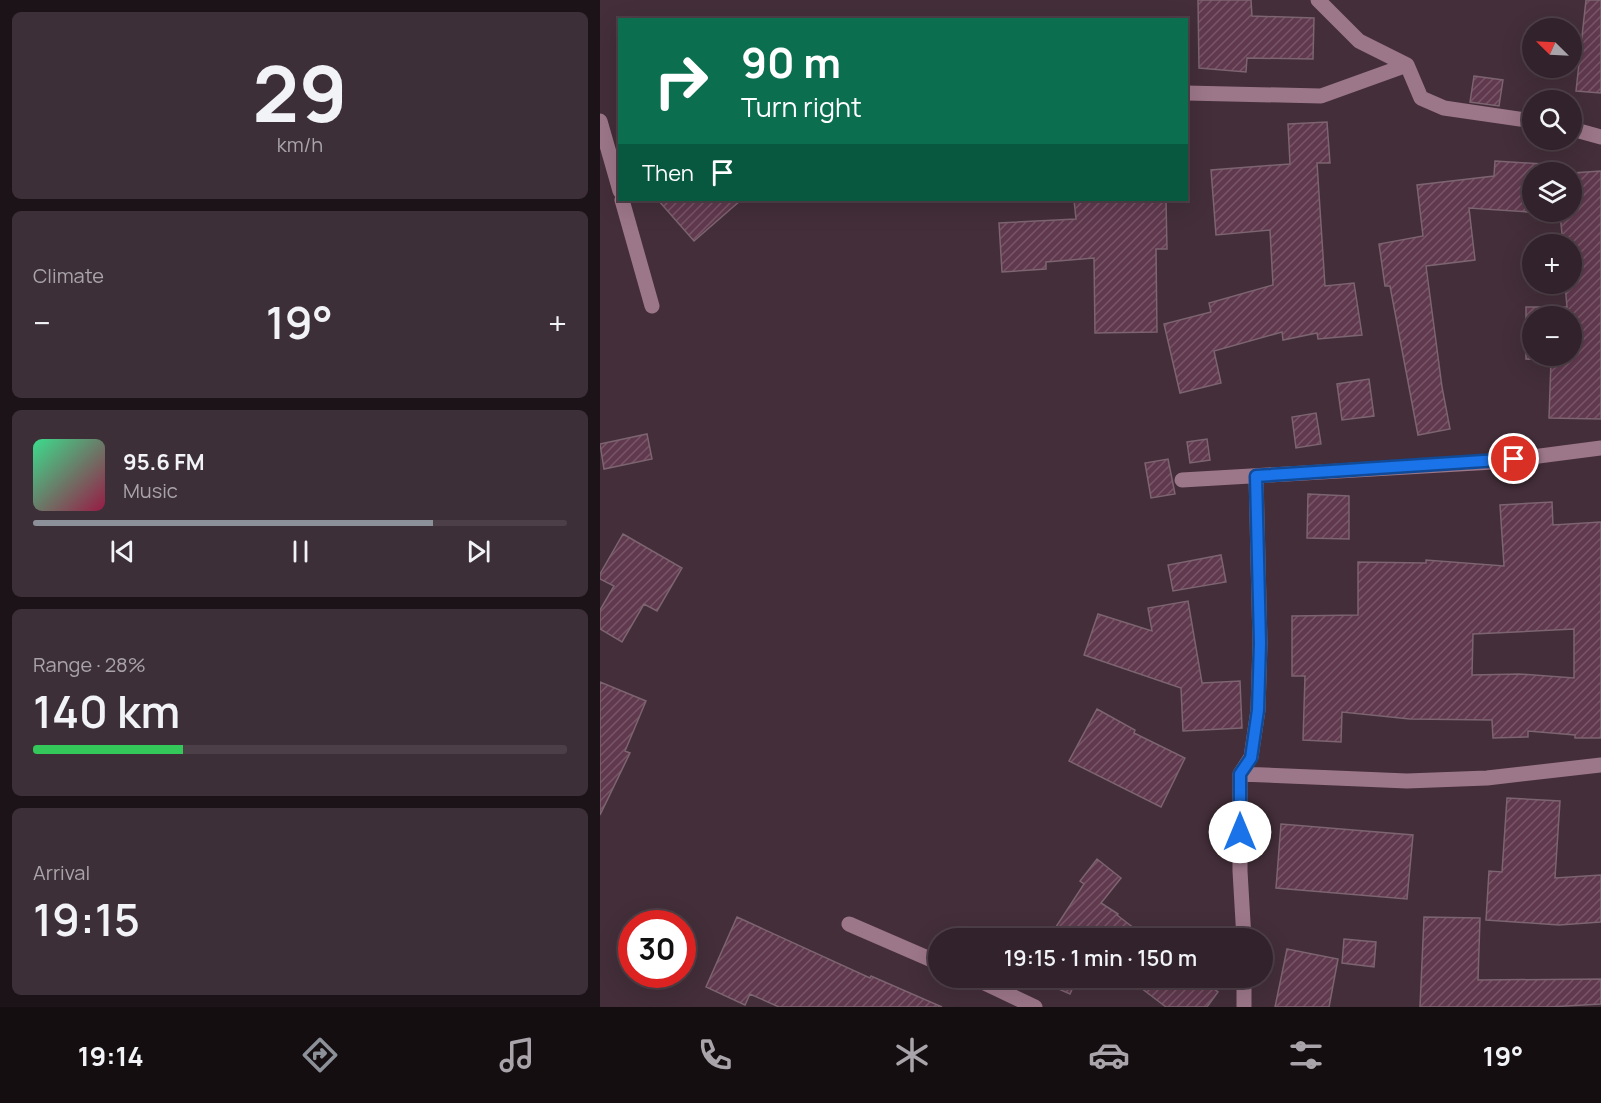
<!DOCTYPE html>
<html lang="en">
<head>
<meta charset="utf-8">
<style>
	body { margin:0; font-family:Manrope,sans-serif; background:#3d2f37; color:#f1f3f6; height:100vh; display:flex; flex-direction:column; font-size:22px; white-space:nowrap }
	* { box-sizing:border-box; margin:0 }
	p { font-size:20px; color:#a8a4a9 }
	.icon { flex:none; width:33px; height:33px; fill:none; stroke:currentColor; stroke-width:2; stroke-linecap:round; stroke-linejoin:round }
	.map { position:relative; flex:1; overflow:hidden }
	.side { display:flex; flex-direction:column; gap:12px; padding:12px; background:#1c1318; width:600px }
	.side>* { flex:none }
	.guide { position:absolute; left:18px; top:18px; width:570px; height:183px; border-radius:0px; box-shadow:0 6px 24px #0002,0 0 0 2px #4d3f47; background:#0b6e4f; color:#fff; overflow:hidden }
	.needle { width:39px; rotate:294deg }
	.buttons { position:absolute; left:922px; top:18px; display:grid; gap:12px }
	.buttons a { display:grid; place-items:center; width:60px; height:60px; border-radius:50%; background:#32222b; box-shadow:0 6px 24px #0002,0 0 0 2px #4d3f47; font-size:30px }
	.speed { position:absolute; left:18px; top:910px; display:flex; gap:12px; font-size:30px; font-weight:700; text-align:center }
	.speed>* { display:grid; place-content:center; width:78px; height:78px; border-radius:50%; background:#32222b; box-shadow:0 6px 24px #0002,0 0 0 2px #4d3f47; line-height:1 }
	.speed .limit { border:9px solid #d22; background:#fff; color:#111 }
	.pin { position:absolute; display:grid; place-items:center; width:51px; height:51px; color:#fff; margin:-26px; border:3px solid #fff; border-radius:50%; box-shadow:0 2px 6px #0007 }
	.me { position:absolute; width:66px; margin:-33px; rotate:0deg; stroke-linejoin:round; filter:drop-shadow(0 0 4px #0008) }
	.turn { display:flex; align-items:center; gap:21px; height:126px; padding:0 24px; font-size:27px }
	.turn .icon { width:78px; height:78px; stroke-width:2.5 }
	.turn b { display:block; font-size:42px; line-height:51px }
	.then { display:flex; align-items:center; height:57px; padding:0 24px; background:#0003; gap:12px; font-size:22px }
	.big { font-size:45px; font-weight:600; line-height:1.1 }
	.side .tile { flex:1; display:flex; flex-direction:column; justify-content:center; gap:9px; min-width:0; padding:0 21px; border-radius:9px; background:#3d2f37 }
	.side .dial { align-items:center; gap:0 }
	.dial b { font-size:78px; line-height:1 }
	.song { display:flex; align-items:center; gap:18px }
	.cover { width:72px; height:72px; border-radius:9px; background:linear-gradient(135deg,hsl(150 70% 55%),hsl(340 70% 35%)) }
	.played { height:6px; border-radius:3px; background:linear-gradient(90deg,#8c9099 75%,#4d3f47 75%) }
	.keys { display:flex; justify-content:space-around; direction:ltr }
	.heat { display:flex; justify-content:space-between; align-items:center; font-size:33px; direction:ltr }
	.charge { height:9px; border-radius:4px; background:linear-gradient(90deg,#34c759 28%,#4d3f47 0) }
	.trip { position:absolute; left:328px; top:928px; width:345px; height:60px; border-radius:30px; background:#32222b; box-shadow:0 6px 24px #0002,0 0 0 2px #4d3f47; font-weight:600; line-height:60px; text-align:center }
	.dock { display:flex; height:96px; justify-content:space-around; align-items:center; background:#140e11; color:#a8a4a9 }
	.dock .icon { width:42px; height:42px }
	.dock .selected { color:#8c9099 }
	.dock b { font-size:27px; color:#f1f3f6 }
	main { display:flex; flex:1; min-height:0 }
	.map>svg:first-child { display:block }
</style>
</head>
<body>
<main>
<section class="side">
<div class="tile dial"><b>29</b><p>km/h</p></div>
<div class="tile"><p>Climate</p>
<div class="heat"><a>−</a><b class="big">19°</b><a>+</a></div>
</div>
<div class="tile">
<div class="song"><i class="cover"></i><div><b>95.6 FM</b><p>Music</p></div></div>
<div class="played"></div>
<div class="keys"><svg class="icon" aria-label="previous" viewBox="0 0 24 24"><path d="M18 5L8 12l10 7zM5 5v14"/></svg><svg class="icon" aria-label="pause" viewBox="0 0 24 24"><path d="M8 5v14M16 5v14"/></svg><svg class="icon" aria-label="next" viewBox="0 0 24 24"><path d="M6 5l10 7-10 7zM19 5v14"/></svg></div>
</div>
<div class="tile"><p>Range · 28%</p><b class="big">140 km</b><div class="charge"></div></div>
<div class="tile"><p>Arrival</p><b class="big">19:15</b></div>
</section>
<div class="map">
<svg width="1001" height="1007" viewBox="0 0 1001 1007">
	<defs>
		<pattern id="building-hatch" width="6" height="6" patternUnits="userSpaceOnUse" patternTransform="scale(1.5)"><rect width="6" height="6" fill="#60394e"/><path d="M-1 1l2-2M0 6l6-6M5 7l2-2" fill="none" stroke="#785668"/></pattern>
	</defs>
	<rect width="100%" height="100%" fill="#432e39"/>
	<!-- building -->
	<path fill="url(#building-hatch)" stroke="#7c6470" stroke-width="1.5" fill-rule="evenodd" d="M 598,0 L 651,0 L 652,16 L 714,18 L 713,59 L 647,58 L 646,72 L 599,68 Z
		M 986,0 L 1001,0 L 1001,93 L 976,91 Z
		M 874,76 L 903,80 L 899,106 L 870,102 Z
		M 727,122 L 730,163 L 717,163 L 725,286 L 754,283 L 762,335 L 718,339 L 717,333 L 683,340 L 682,332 L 614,351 L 621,383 L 580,393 L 564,324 L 611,312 L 609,303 L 673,285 L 670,230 L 616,235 L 611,170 L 690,164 L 688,124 Z
		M 895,161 L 943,164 L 942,172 L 933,172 L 933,212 L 972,212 L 972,173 L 1001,171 L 1001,419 L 949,418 L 951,360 L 926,359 L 926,307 L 967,307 L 965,284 L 972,284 L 972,244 L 963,244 L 960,214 L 869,208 L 875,260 L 826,266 L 842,387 L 850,429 L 818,435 L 790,286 L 785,286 L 779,244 L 823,236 L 817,185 L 894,176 ZM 933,316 L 972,316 L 972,356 L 933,356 Z
		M 58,200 L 141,200 L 94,241 Z
		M 474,200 L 566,200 L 567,249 L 556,249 L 557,332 L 495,333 L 494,258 L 446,262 L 446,269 L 402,272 L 399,223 L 476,219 Z
		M 769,379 L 774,416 L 742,420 L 737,384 Z
		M 716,413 L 721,444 L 696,448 L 692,417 Z
		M 47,434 L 52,459 L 4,469 L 0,444 Z
		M 607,439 L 610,460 L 590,463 L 587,442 Z
		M 568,459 L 575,494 L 551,498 L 545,463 Z
		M 708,494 L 749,496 L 749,539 L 707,538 Z
		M 952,502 L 953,525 L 1001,522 L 1001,738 L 975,738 L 975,735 L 928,731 L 928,737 L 893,738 L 892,720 L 810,719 L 742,712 L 741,742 L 703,740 L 705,676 L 692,676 L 692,616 L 758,615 L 758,562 L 826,563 L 826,560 L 904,566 L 900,505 ZM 974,629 L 974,678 L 919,674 L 872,675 L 873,634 Z
		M 23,534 L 82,568 L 57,611 L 44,604 L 22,642 L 0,629 L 0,610 L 14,586 L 0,579 L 0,574 Z
		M 621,555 L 626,582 L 573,591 L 568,565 Z
		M 588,601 L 602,683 L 640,681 L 642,728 L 583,731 L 581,688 L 484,655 L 498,614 L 552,631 L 548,608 Z
		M 0,682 L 46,701 L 25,751 L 30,753 L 0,815 Z
		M 497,709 L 535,730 L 534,733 L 585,758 L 561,807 L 469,761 Z
		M 907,798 L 960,801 L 955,878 L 1001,875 L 1001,922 L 959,925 L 886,920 L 889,871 L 902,872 Z
		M 681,824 L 813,835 L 807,899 L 676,888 Z
		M 497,859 L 521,878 L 501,903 L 518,914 L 517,915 L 548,939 L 448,939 L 484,884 L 480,881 Z
		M 137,917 L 270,978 L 271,976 L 342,1007 L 179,1007 L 150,994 L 145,1005 L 106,987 Z
		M 824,917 L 880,918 L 878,980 L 1001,979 L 1001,1004 L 949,1007 L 820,1007 Z
		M 744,939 L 776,942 L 774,967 L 742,963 Z
		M 687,949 L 738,959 L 729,1007 L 675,1007 Z
		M 439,978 L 477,978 L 470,994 L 438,980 Z
		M 528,978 L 599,978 L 618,992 L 607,1007 L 566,1007 Z"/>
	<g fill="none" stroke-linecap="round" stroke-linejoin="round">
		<!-- minor -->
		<path stroke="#9c7689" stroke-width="15" d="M 718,0 L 759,41 L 807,65
			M 586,93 L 721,96 L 807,65 L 821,98 L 844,108 L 933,121
			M 0,121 L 20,191
			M 972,129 L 1001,137
			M 22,200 L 52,306
			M 582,480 L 893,462 L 1001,448
			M 640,774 L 807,781 L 887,778 L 1001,765
			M 249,924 L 339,963
			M 644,939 L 640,871 L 640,774 L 651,757 L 658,710 L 660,643 L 656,476
			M 374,978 L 435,1007
			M 644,1007 L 644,978"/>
	</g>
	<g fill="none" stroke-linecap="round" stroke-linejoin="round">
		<!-- route casing -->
		<g stroke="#114b97" stroke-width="15">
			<path id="route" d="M 640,832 L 640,774 L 651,758 L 658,710 L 660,643 L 656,476 L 914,459"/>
		</g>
		<!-- route -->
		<use href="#route" stroke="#1a73e8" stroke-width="10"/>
	</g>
</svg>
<div class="buttons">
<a><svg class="needle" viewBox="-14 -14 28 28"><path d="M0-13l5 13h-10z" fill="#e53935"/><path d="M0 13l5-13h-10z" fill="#a8a4a9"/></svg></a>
<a><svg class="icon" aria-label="search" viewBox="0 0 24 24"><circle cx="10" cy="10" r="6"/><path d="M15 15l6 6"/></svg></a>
<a><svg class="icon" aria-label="layers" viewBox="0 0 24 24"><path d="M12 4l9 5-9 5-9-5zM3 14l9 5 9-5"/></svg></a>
<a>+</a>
<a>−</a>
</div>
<div class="speed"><div class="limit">30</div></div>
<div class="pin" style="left:914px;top:459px;background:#d93025"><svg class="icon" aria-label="arrive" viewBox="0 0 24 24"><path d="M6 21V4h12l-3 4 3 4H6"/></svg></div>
<svg class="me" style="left:640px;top:832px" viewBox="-20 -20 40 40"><circle r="19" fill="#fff"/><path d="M0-13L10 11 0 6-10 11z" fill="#1a73e8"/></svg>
<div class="trip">19:15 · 1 min · 150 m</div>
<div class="guide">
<div class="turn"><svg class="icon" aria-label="right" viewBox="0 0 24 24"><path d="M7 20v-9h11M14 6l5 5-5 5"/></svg><div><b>90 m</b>Turn right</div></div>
<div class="then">Then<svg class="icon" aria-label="arrive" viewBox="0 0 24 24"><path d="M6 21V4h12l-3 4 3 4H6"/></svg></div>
</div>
</div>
</main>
<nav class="dock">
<b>19:14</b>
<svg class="icon selected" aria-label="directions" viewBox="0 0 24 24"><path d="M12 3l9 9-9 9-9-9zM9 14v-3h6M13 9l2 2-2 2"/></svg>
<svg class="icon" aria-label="music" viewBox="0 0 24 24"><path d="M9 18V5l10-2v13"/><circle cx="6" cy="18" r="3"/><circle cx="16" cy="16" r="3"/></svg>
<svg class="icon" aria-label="phone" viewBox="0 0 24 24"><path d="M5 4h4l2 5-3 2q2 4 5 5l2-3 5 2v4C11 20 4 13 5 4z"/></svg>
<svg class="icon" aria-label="climate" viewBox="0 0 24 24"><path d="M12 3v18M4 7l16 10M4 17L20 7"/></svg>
<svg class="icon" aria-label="car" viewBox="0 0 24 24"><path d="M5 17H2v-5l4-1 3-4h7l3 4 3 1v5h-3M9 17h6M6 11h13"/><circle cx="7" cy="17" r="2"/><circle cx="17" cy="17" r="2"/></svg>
<svg class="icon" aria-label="filters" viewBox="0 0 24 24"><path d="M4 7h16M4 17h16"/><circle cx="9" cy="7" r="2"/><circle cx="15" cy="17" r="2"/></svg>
<b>19°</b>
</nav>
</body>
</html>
